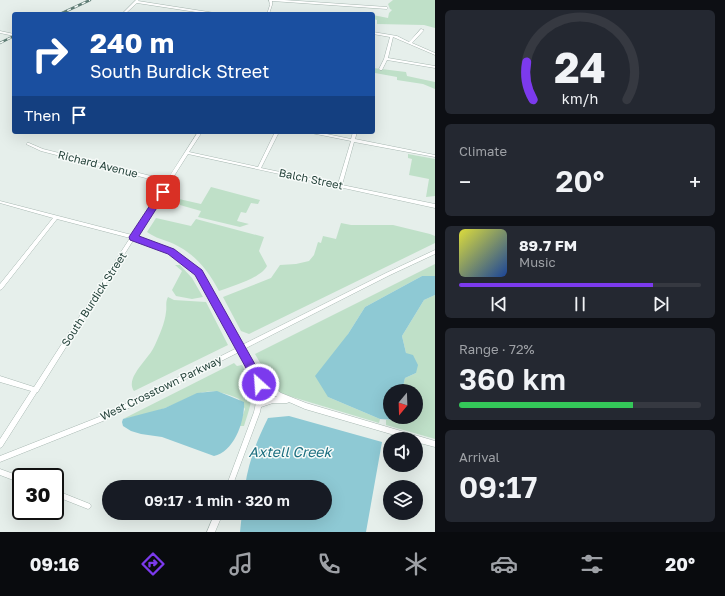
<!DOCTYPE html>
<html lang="en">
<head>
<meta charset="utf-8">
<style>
	body { margin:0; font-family:"Golos Text",sans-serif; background:#242831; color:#f1f3f6; height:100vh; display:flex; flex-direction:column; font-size:15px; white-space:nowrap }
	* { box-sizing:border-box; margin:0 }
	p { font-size:13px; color:#9ea1a6 }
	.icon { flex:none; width:22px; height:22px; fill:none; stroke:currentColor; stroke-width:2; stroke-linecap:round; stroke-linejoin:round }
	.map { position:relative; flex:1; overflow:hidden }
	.details { display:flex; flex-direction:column; gap:10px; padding:10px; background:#0d0f14; width:290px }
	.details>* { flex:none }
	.banner { position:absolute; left:12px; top:12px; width:363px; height:122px; border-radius:4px; box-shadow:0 4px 16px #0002; background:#1a4fa0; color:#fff; overflow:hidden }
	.needle { width:26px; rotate:199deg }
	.buttons { position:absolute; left:383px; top:384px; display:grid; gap:8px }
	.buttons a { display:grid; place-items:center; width:40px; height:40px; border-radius:50%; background:#171b24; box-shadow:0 4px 16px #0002; font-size:20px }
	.speed { position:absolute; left:12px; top:468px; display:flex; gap:8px; font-size:20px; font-weight:700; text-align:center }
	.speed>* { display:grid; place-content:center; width:52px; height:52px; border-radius:50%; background:#171b24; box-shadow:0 4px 16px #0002; line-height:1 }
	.speed .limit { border:2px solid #111; border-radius:6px; background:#fff; color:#111 }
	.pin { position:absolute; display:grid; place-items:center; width:34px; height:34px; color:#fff; margin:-17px; border-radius:8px; box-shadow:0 2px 6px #0006 }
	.me { position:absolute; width:44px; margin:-22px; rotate:334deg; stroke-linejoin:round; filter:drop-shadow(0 0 3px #0008) }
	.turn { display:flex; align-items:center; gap:14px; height:84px; padding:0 12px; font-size:18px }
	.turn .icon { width:52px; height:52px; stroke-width:2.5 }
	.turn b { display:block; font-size:28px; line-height:34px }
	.then { display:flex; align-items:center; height:38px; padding:0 12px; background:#0003; gap:8px; font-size:15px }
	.big { font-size:30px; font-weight:600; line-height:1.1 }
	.details .widget { flex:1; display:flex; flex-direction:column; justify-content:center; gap:6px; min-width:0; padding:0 14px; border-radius:6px; background:#242831 }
	.details .dial { align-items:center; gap:0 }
	.dial svg { height:104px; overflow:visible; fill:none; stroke:#363941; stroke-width:7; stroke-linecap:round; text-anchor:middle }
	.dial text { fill:#f1f3f6; stroke:none }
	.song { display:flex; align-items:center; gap:12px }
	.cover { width:48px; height:48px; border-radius:6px; background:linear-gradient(135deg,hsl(60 70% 55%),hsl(220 70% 35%)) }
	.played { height:4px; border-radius:2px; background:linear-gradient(90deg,#7c3aed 80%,#363941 80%) }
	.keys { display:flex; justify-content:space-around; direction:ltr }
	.heat { display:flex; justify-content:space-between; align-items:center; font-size:22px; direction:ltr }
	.charge { height:6px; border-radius:3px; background:linear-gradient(90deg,#34c759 72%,#363941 0) }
	.trip { position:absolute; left:102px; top:480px; width:230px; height:40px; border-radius:20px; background:#171b24; box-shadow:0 4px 16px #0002; font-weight:600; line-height:40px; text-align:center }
	.dock { display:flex; height:64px; justify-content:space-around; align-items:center; background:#090b0e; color:#9ea1a6 }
	.dock .icon { width:28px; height:28px }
	.dock .on { color:#7c3aed }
	.dock b { font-size:18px; color:#f1f3f6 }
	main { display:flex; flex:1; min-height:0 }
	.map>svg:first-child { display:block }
</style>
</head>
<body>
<main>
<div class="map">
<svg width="435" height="532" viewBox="0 0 435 532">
	<rect width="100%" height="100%" fill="#e6efeb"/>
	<!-- green -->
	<path fill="#bfe0c8" d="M 393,0 L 435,0 L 435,28 L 424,25 L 377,24 L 377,20 L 373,19 L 373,15 L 388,18 L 389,13 L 392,10 L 390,9 L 388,4 Z
		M 373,68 L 406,72 L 407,76 L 435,82 L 435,89 L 423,84 L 397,80 L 397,77 L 375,73 L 373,76 Z
		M 408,154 L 435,159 L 435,196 L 426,197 L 429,179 L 409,175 L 412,159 L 408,158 Z
		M 211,187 L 260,200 L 258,204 L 251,203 L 246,213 L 241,212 L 237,221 L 249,224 L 240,227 L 198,217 L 201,211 L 180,205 L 179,199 L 201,204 Z
		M 156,218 L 191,226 L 196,219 L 264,237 L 259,251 L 267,266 C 261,278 232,286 219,291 C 208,270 195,254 174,244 C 165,240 155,238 147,232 Z
		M 341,223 L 351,225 L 393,225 L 430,234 L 435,236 L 435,243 L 249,334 L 241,331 L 223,297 L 271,278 L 280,265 L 296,264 L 309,261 L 314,255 L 318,242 L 321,243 L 323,236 L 336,239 Z
		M 435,264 L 435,276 L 422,276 L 365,307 L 348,334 L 328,397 L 380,419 L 379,423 L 279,393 L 272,388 L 274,387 L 255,354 Z
		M 175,265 L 180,265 L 192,278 L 203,297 L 192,299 L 176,296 L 172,290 L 182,271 Z
		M 435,295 L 435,439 L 386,425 L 386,420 L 394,420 L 395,417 L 416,417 L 416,391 L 402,391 L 405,378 L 416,373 L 406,353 L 402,336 L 424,300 Z
		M 168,297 L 174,300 L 206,302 L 228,345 L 134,391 C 130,386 132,379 135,374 C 141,363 150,356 155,345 C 159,336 165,323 166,312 C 167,306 165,303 168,297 Z
		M 234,363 L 237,366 L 242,365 C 256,392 253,398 244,426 L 239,426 L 245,409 L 239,399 C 203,383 197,396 165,408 C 152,413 137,416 123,419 Z"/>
	<!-- water -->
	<path fill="#8ec9d4" d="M 422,276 L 435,276 L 435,295 L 424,300 L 402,336 L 406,353 L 413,355 L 418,365 L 416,373 L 405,378 L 402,391 L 390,391 L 390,417 L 395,417 L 394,420 L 380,419 L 328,397 L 315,376 L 348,334 L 365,307 Z
		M 217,391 L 244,402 C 245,421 234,452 214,456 L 162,437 L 141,434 L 131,431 L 123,426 L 122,422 L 123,419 L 165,408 L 197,393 Z
		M 289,416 L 382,442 L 366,532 L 240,532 L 242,513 L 325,513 L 325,487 L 245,487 C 248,463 257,440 268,418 Z"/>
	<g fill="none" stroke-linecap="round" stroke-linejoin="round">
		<!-- street casing -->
		<g stroke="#a8b8b2" stroke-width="1">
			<path id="street" d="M 136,0 L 139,0 L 138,1 L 215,13 L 216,14 L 209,14 L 137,3 L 125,14 L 122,14 Z
				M 269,0 L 284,0 L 387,7 L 388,8 L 387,9 L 272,1 L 272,5 L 269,14 L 267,14 L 270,5 Z
				M 421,29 L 424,30 L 412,43 L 435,53 L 435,55 L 393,37 L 388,58 L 435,66 L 435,68 L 387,60 L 382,70 L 380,70 L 379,69 L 384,59 L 390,37 L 373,34 L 373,32 L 397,36 L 409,42 Z
				M 0,31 L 14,34 L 14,36 L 0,33 Z
				M 198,132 L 202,132 L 189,152 L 258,167 L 275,132 L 279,132 L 261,168 L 338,184 L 351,141 L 311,133 L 309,132 L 317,132 L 351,139 L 353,132 L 357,132 L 355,139 L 435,155 L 435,157 L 354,142 L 342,185 L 435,204 L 435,208 L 188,154 L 136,236 L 164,246 L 183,256 L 200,272 L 242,345 L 386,273 L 435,250 L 435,254 L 390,275 L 244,349 L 259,377 L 281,393 L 306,403 L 435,441 L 435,447 L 416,442 L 416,439 L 408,439 L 305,409 L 289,402 L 287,403 L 273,403 L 261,407 L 260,412 L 232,487 L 226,487 L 254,412 C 261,384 252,375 239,352 L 103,421 L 0,462 L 0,456 L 99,417 L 237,348 L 196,274 L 179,258 L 160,248 L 134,239 L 39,390 L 38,392 L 37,392 L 2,447 L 0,448 L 0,439 L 31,391 L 0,382 L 0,376 L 34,387 L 130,238 L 57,219 L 2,289 L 0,290 L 0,284 L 53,218 L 0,203 L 0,201 L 132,235 L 165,183 L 41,151 L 26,144 L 27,143 L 29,143 L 43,149 L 167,180 ZM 262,385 L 277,397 L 278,397 L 273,397 L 262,401 Z
				M 0,469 L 22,477 L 21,477 L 21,483 L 0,475 Z
				M 55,490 L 90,504 L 91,506 L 90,508 L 88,509 L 55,496 Z
				M 215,513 L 223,513 L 215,532 L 207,532 Z"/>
		</g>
		<!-- street -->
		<use href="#street" fill="#fff" fill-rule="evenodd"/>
		<!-- rail casing -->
		<g stroke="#5f7d75" stroke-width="2.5">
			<path id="rail" d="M 60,14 L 90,0
				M 0,43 L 14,36"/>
		</g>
		<!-- rail -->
		<use href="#rail" stroke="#f7fbf9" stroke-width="1.5" stroke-dasharray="4" stroke-linecap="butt"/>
	</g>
	<!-- route -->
	<path fill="#7c3aed" stroke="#51269a" d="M 163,189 L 167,192 L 139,236 L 174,249 L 202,270 L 261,375 L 265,384 L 263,388 L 259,389 L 255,388 L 252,379 L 195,275 L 168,254 L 130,240 L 129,237 L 160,190 Z"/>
	<g text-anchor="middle" stroke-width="3" stroke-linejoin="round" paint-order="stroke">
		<!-- street labels -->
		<g font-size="11" fill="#24423a" stroke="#f7fbf9">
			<text transform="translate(98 164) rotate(14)" y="4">Richard Avenue</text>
			<text transform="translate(311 179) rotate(12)" y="4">Balch Street</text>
			<text transform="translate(94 299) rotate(-57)" y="4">South Burdick Street</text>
			<text transform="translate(161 388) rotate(-26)" y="4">West Crosstown Parkway</text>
		</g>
		<!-- near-water labels -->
		<g font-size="14" font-style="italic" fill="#1c6f80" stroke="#f7fbf9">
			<text x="290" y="457">Axtell Creek</text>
		</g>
	</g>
</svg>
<div class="buttons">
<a><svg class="needle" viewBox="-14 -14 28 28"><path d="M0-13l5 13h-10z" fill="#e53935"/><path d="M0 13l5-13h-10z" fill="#9ea1a6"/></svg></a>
<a><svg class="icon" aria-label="sound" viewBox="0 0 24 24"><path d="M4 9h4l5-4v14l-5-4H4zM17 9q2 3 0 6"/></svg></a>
<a><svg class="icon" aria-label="layers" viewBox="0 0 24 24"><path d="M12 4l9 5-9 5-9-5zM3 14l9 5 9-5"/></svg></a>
</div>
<div class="speed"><div class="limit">30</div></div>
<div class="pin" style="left:163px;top:192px;background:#d93025"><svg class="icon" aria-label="arrive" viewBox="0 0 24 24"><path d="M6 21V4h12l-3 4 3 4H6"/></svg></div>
<svg class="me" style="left:259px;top:384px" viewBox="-20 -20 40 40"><circle r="17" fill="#7c3aed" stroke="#fff" stroke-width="3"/><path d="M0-11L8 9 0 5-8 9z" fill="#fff"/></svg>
<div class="trip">09:17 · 1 min · 320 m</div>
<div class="banner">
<div class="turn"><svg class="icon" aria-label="right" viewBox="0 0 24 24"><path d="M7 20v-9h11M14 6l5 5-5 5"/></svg><div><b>240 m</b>South Burdick Street</div></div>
<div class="then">Then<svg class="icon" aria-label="arrive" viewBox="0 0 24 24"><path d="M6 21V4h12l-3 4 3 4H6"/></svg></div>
</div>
</div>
<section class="details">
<div class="widget dial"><svg viewBox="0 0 100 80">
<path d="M14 69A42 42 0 1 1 86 69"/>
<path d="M14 69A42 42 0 0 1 9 40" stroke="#7c3aed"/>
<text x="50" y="56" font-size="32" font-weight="700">24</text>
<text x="50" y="72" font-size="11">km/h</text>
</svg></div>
<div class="widget"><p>Climate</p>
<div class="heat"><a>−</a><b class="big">20°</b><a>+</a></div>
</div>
<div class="widget">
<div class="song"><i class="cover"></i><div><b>89.7 FM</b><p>Music</p></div></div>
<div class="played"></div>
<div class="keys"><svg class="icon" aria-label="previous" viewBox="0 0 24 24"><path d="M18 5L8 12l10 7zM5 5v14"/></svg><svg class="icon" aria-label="pause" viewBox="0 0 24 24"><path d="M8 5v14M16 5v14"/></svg><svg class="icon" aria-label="next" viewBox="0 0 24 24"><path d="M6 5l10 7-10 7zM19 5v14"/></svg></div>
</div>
<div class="widget"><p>Range · 72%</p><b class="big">360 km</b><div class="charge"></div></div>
<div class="widget"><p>Arrival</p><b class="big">09:17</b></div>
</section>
</main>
<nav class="dock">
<b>09:16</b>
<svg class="icon on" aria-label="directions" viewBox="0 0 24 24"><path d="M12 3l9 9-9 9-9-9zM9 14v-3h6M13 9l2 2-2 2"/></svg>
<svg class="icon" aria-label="music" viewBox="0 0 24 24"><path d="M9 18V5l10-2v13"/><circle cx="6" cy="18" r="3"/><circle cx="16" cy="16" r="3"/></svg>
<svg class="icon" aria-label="phone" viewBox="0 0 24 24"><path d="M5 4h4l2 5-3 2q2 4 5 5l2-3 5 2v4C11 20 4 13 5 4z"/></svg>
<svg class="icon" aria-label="climate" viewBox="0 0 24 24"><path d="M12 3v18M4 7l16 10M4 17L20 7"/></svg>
<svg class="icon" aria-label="car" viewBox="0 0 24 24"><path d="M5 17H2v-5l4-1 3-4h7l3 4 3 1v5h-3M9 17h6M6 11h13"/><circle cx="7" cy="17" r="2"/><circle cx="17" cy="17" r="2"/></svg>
<svg class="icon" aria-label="filters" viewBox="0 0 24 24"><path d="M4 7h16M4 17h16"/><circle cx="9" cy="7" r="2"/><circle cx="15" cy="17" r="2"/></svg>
<b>20°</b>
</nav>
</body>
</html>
